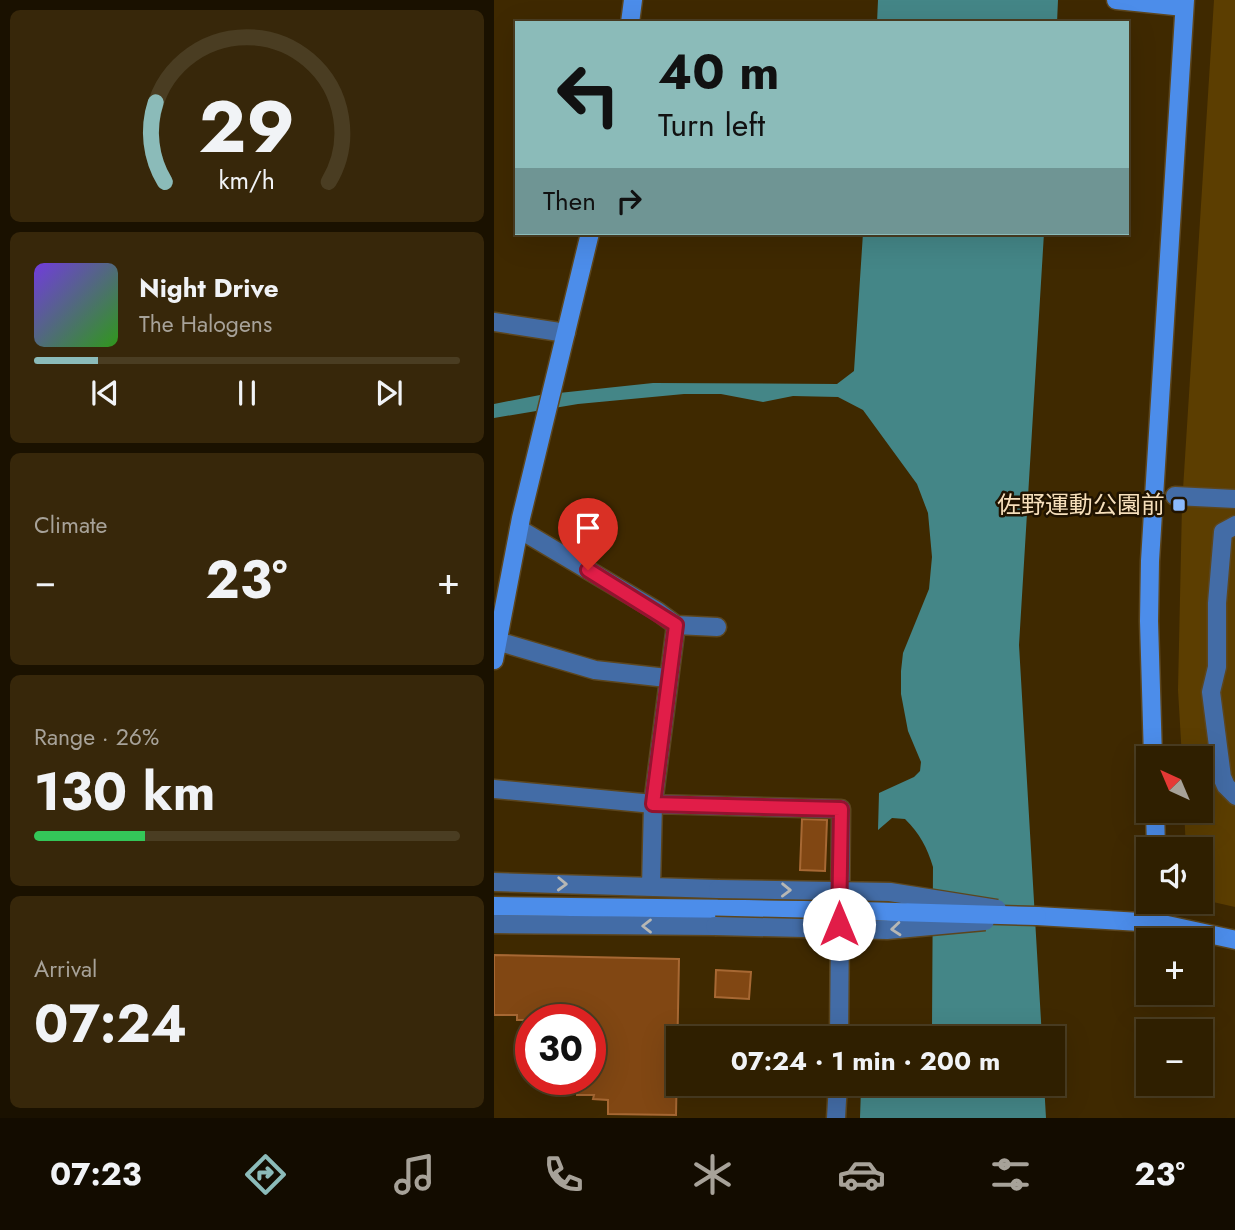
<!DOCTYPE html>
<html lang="en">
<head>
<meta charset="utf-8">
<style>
	body { margin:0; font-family:Jost,"Noto Sans JP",sans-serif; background:#37270a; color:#f1f3f6; height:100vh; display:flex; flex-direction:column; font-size:26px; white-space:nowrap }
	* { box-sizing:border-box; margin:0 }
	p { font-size:23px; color:#a7a299 }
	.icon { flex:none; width:38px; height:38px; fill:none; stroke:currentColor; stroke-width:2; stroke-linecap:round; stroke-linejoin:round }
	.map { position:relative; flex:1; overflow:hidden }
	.sheet { display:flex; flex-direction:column; gap:10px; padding:10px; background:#1a1100; width:494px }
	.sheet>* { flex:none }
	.top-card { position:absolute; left:21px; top:21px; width:614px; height:214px; border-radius:0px; box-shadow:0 7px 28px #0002,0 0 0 2px #4a3d22; background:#8bbbb9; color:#111; overflow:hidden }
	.needle { width:46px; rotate:316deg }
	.controls { position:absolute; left:642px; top:746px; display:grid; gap:14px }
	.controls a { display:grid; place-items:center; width:77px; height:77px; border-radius:0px; background:#2f1f00; box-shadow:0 7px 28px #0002,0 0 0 2px #4a3d22; font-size:35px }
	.speed { position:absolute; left:21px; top:1004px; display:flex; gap:14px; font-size:35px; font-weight:700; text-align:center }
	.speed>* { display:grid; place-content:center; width:91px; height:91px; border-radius:50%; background:#2f1f00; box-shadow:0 7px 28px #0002,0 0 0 2px #4a3d22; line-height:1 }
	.speed .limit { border:10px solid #d22; background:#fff; color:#111 }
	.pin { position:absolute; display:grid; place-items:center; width:60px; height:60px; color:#fff; margin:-72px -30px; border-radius:50% 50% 50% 0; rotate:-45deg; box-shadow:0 0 7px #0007 }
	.pin .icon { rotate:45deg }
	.me { position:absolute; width:77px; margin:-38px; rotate:0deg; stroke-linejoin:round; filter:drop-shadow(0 0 5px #0008) }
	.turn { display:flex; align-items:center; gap:24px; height:147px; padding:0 28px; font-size:32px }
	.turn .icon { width:91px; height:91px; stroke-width:2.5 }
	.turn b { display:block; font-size:49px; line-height:60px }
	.then { display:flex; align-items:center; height:66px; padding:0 28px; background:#0003; gap:14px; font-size:26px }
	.big { font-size:52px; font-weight:700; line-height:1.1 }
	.sheet .tile { flex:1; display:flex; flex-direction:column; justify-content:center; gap:10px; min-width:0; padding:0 24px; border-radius:10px; background:#37270a }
	.sheet .dial { align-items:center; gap:0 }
	.dial svg { height:182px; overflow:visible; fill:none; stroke:#4a3d22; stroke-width:7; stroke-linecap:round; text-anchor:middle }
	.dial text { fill:#f1f3f6; stroke:none }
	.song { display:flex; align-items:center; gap:21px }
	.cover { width:84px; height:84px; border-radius:10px; background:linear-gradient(135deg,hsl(260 70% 55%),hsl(110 70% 35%)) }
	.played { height:7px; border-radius:4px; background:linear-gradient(90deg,#8bbbb9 15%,#4a3d22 15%) }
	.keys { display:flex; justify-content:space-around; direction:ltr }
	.heat { display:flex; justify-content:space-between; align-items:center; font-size:38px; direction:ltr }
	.charge { height:10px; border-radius:5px; background:linear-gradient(90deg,#34c759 26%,#4a3d22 0) }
	.trip { position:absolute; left:172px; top:1026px; width:399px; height:70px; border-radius:0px; background:#2f1f00; box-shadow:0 7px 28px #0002,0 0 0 2px #4a3d22; font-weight:700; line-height:70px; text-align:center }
	.menu { display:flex; height:112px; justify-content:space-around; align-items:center; background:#130c00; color:#a7a299 }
	.menu .icon { width:49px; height:49px }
	.menu .selected { color:#8bbbb9 }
	.menu b { font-size:32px; color:#f1f3f6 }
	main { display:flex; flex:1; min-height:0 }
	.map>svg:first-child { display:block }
</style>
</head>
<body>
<main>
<section class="sheet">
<div class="tile dial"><svg viewBox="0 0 100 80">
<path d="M14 69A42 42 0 1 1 86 69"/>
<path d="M14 69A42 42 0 0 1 10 34" stroke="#8bbbb9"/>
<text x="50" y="56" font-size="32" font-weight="700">29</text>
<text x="50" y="72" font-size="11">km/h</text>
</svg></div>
<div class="tile">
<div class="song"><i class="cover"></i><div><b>Night Drive</b><p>The Halogens</p></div></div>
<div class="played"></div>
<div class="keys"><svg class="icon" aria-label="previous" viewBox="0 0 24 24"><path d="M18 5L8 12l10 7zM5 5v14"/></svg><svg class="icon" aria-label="pause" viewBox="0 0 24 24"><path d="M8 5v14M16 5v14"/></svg><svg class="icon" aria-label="next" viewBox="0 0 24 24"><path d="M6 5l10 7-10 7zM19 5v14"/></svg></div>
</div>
<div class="tile"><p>Climate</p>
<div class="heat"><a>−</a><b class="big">23°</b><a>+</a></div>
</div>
<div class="tile"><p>Range · 26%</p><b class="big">130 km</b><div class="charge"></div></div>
<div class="tile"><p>Arrival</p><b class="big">07:24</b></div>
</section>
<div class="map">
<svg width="742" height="1118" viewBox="0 0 742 1118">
	<rect width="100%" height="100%" fill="#3f2900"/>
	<!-- green -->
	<path fill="#5c3e01" d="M 720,0 L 741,0 L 741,907 L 719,902 L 707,886 L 707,849 L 692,849 L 690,810 L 707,810 L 707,758 L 688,758 L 684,690 L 688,505 Z"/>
	<!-- water -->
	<path fill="#448687" d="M 384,0 L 564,0 L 563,23 L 383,23 Z
		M 369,233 L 550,233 L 525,645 L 548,1038 L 425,1038 L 438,1026 L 439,867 C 433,847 426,834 411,819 L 398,818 L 384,830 L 385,793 L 420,777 L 426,771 L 427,762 L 414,731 L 407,694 L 407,671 L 409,653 L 435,589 L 438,557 L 434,513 L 423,484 L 369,410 L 344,397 L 299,396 L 269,402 L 227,394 L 190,394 L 84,404 L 0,418 L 0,404 L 46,395 L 159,383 L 343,384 L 360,371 Z
		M 373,1083 L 550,1083 L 552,1118 L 366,1118 L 367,1088 Z"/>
	<!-- building -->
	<path fill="#814713" stroke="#a76833" stroke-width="2" d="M 308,819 L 333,820 L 331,871 L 306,870 Z
		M 0,955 L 185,959 L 182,1115 L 114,1114 L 114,1100 L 99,1099 L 100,1095 L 83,1095 L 83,1080 L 96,1080 L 96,1020 L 23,1020 L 23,1015 L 0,1015 Z
		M 222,970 L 257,972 L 255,999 L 221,997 Z"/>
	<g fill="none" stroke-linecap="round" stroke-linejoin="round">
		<!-- street casing -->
		<g stroke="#5c461e" stroke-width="21">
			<path id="street" d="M 0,322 L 72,333
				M 681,496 L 742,499
				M 742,525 L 729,532 L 723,603 L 723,667 L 717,692 L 728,777 L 732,786 L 742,796
				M 25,529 L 163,611 L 182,625
				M 3,641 L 101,670 L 173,678
				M 0,789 L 159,804 L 347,809 L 345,1038
				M 0,882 L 224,889
				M 157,887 L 159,804 L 182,625 L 223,627
				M 0,924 L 221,926
				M 342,1118 L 344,1083"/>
		</g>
		<!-- secondary casing -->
		<g stroke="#5c461e" stroke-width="21">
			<path id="secondary" d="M 622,0 L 690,7
				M 136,23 L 139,0
				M 0,660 L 27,518 L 96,233
				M 659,758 L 655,621 L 656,561 L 691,0
				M 661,810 L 662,849
				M 664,901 L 664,923
				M 0,906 L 332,910
				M 543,916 L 664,923 L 742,940"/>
		</g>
		<!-- street -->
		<use href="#street" stroke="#436ca6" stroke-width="18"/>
		<!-- secondary -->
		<use href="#secondary" stroke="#4c8dea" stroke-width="18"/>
		<!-- street-bridge casing -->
		<g stroke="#5c461e" stroke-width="21" stroke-linecap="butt">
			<path id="street-bridge" d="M 224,889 L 396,892 L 503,909
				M 221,926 L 393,930 L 491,921"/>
		</g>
		<!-- secondary-bridge casing -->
		<g stroke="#5c461e" stroke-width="21" stroke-linecap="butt">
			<path id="secondary-bridge" d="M 332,910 L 543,916"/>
		</g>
		<!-- street-bridge -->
		<use href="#street-bridge" stroke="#436ca6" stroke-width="18"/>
		<!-- secondary-bridge -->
		<use href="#secondary-bridge" stroke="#4c8dea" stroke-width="18"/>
	</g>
	<!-- one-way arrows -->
	<defs><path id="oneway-chevron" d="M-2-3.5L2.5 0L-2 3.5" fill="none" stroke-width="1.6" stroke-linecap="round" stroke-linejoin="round" transform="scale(1.75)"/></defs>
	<g stroke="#b7b7b4">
		<use href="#oneway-chevron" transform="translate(68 884) rotate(2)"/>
		<use href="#oneway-chevron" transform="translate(292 890) rotate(1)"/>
		<use href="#oneway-chevron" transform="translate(153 926) rotate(-180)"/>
		<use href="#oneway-chevron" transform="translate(402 929) rotate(175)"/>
	</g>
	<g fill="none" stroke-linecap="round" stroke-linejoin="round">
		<!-- route casing -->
		<g stroke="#92132f" stroke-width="18">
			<path id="route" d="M 94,570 L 182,625 L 159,804 L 347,809 L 345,924"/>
		</g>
		<!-- route -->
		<use href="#route" stroke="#e11d48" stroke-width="12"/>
	</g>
	<!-- markers -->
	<rect fill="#8bb9fc" stroke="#201300" stroke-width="2.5" x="678" y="498" width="14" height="14" rx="3.5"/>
	<g text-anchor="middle" stroke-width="5" stroke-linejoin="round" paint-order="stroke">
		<!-- poi labels -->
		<g font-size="24" fill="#f6dfbb" stroke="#201300" text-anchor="end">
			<text x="671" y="513">佐野運動公園前</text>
		</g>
	</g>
</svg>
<div class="controls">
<a><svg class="needle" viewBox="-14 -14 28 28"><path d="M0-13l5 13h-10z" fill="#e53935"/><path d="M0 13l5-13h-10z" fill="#a7a299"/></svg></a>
<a><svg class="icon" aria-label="sound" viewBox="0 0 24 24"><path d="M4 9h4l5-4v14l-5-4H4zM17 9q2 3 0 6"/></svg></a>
<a>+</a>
<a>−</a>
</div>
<div class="speed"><div class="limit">30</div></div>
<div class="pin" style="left:94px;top:570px;background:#d93025"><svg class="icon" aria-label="arrive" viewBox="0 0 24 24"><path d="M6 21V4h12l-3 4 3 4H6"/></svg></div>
<svg class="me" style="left:345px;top:924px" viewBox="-20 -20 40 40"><circle r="19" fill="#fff"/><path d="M0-13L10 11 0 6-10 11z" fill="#e11d48"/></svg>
<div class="trip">07:24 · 1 min · 200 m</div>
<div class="top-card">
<div class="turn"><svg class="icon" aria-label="left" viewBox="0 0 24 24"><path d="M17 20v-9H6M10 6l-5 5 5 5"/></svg><div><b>40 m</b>Turn left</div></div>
<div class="then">Then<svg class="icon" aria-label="right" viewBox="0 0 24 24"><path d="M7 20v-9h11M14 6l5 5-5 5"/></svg></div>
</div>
</div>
</main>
<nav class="menu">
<b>07:23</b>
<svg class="icon selected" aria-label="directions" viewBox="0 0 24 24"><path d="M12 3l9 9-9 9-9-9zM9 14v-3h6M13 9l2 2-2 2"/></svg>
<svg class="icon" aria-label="music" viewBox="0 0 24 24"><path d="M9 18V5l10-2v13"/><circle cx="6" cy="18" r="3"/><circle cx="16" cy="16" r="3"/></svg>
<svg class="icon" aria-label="phone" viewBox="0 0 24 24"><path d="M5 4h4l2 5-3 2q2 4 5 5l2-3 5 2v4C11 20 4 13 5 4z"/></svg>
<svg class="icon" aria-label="climate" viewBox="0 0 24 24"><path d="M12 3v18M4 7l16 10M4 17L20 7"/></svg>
<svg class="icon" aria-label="car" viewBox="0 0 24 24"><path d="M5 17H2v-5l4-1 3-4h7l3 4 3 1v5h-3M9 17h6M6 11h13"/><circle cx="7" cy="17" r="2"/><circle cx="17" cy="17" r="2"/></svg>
<svg class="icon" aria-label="filters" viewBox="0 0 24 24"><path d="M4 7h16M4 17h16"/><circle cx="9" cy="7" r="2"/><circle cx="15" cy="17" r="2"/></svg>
<b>23°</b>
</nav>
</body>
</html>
